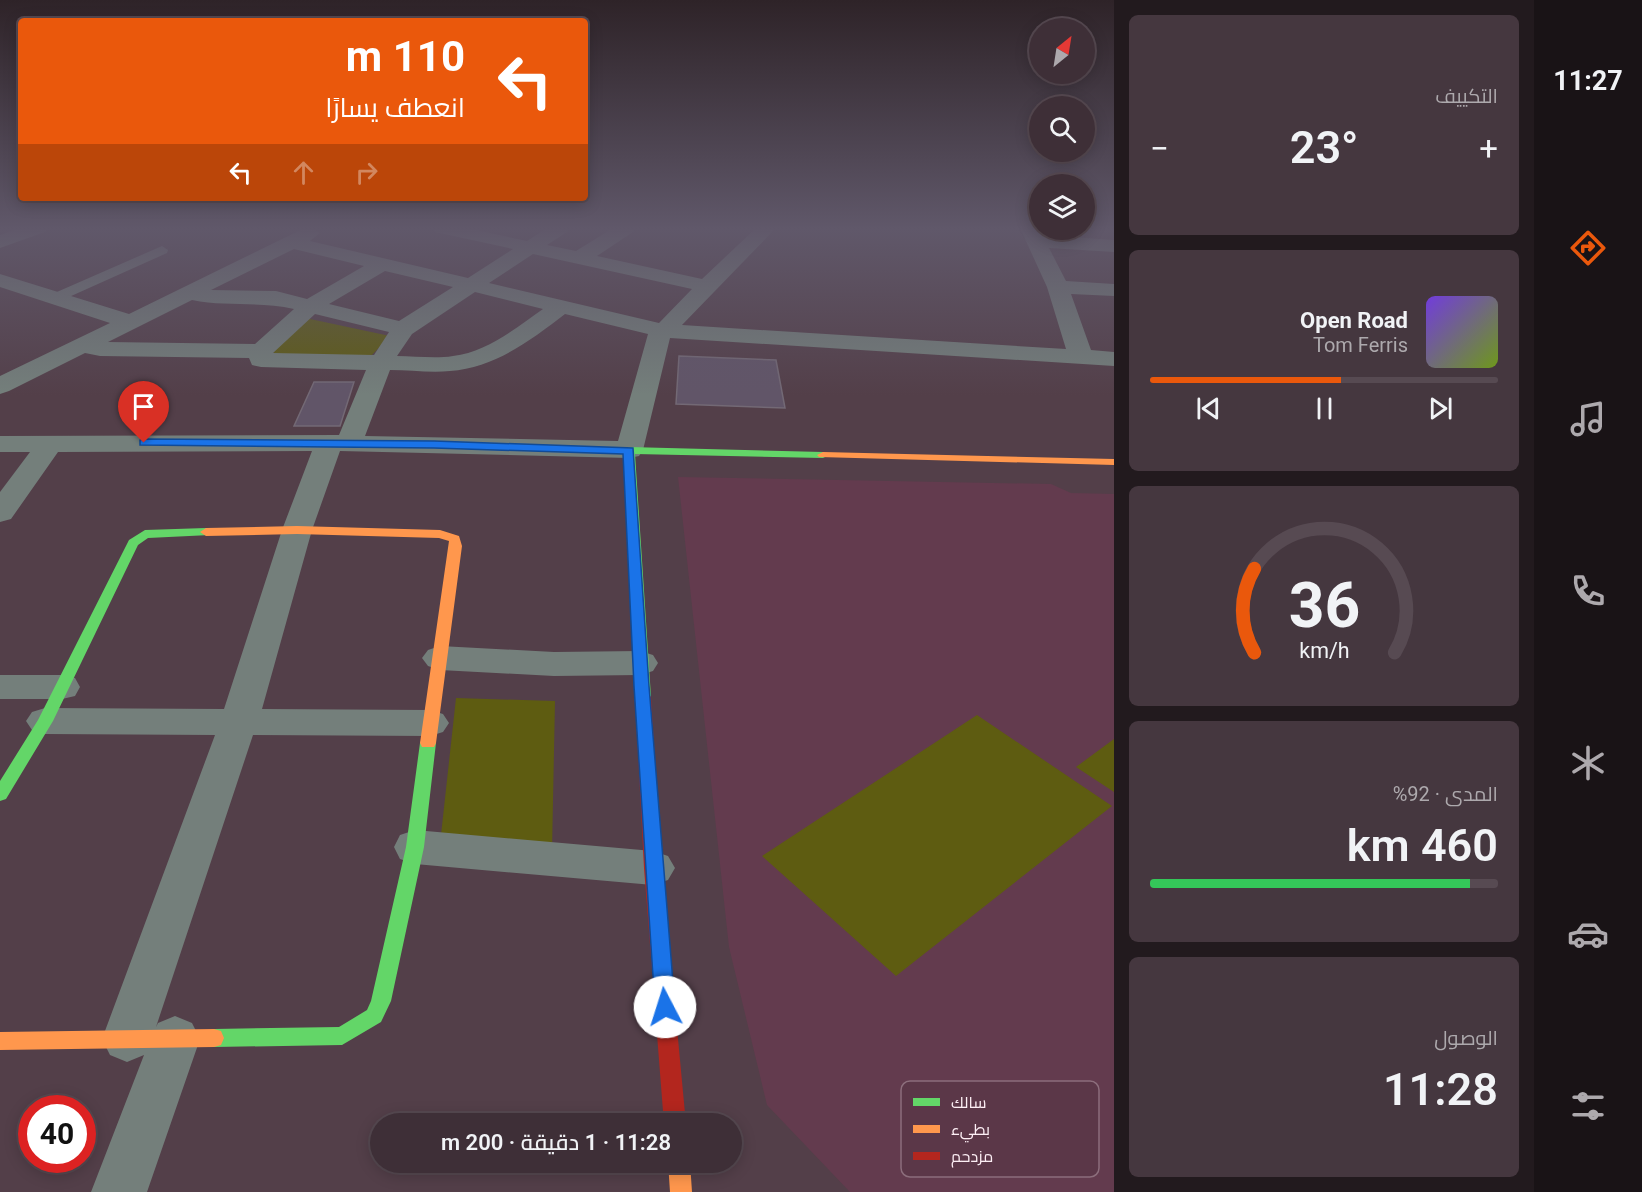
<!DOCTYPE html>
<html lang="ar">
<head>
<meta charset="utf-8">
<style>
	body { margin:0; font-family:Roboto,Cairo,sans-serif; background:#45373f; color:#f1f3f6; direction:rtl; height:100vh; display:flex; flex-direction:column; font-size:22px; white-space:nowrap }
	* { box-sizing:border-box; margin:0 }
	p { font-size:20px; color:#ada9ad }
	.icon { flex:none; width:33px; height:33px; fill:none; stroke:currentColor; stroke-width:2; stroke-linecap:round; stroke-linejoin:round }
	.map { position:relative; flex:1; overflow:hidden; direction:ltr }
	.drawer { display:flex; flex-direction:column; gap:15px; padding:15px; background:#221a1e; width:420px }
	.drawer>* { flex:none }
	.top-card { position:absolute; left:18px; top:18px; width:570px; height:183px; border-radius:6px; box-shadow:0 3px 15px #0003,0 0 0 2px #574a52; direction:rtl; background:#ea580c; color:#fff; overflow:hidden }
	.needle { width:39px; rotate:30deg }
	.controls { position:absolute; left:1029px; top:18px; display:grid; gap:12px }
	.controls a { display:grid; place-items:center; width:66px; height:66px; border-radius:50%; background:#3e2f37; box-shadow:0 3px 15px #0003,0 0 0 2px #574a52; font-size:30px }
	.speed { position:absolute; left:18px; top:1095px; display:flex; gap:12px; font-size:30px; font-weight:700; text-align:center }
	.speed>* { display:grid; place-content:center; width:78px; height:78px; border-radius:50%; background:#3e2f37; box-shadow:0 3px 15px #0003,0 0 0 2px #574a52; line-height:1 }
	.speed .limit { border:9px solid #d22; background:#fff; color:#111 }
	.pin { position:absolute; display:grid; place-items:center; width:51px; height:51px; color:#fff; margin:-62px -26px; border-radius:50% 50% 50% 0; rotate:-45deg; box-shadow:0 0 6px #0007 }
	.pin .icon { rotate:45deg }
	.me { position:absolute; width:66px; margin:-33px; rotate:355deg; stroke-linejoin:round; filter:drop-shadow(0 0 4px #0008) }
	.turn { display:flex; align-items:center; gap:21px; height:126px; padding:0 24px; font-size:27px }
	.turn .icon { width:78px; height:78px; stroke-width:2.5 }
	.turn b { display:block; font-size:42px; line-height:51px }
	.lanes { display:flex; align-items:center; height:57px; padding:0 24px; background:#0003; justify-content:center; gap:30px; direction:ltr }
	.lanes .off { opacity:.35 }
	.big { font-size:45px; font-weight:600; line-height:1.1 }
	.drawer .widget { flex:1; display:flex; flex-direction:column; justify-content:center; gap:9px; min-width:0; padding:0 21px; border-radius:9px; background:#45373f }
	.drawer .dial { align-items:center; gap:0 }
	.dial svg { height:156px; overflow:visible; fill:none; stroke:#574a52; stroke-width:7; stroke-linecap:round; text-anchor:middle }
	.dial text { fill:#f1f3f6; stroke:none }
	.song { display:flex; align-items:center; gap:18px }
	.cover { width:72px; height:72px; border-radius:9px; background:linear-gradient(135deg,hsl(260 70% 55%),hsl(80 70% 35%)) }
	.played { height:6px; border-radius:3px; background:linear-gradient(90deg,#ea580c 55%,#574a52 55%) }
	.keys { display:flex; justify-content:space-around; direction:ltr }
	.heat { display:flex; justify-content:space-between; align-items:center; font-size:33px; direction:ltr }
	.charge { height:9px; border-radius:4px; background:linear-gradient(90deg,#34c759 92%,#574a52 0) }
	.trip { position:absolute; left:370px; top:1113px; width:372px; height:60px; border-radius:30px; background:#3e2f37; box-shadow:0 3px 15px #0003,0 0 0 2px #574a52; font-weight:600; line-height:60px; text-align:center; direction:rtl }
	main { display:flex; flex:1; min-height:0 }
	.tabs { display:flex; flex-direction:column; width:108px; justify-content:space-around; align-items:center; background:#191316; color:#ada9ad }
	.tabs .icon { width:42px; height:42px }
	.tabs .on { color:#ea580c }
	.tabs b { font-size:27px; color:#f1f3f6 }
	.map>svg:first-child { display:block }
</style>
</head>
<body>
<main>
<nav class="tabs">
<b>11:27</b>
<svg class="icon on" aria-label="directions" viewBox="0 0 24 24"><path d="M12 3l9 9-9 9-9-9zM9 14v-3h6M13 9l2 2-2 2"/></svg>
<svg class="icon" aria-label="music" viewBox="0 0 24 24"><path d="M9 18V5l10-2v13"/><circle cx="6" cy="18" r="3"/><circle cx="16" cy="16" r="3"/></svg>
<svg class="icon" aria-label="phone" viewBox="0 0 24 24"><path d="M5 4h4l2 5-3 2q2 4 5 5l2-3 5 2v4C11 20 4 13 5 4z"/></svg>
<svg class="icon" aria-label="climate" viewBox="0 0 24 24"><path d="M12 3v18M4 7l16 10M4 17L20 7"/></svg>
<svg class="icon" aria-label="car" viewBox="0 0 24 24"><path d="M5 17H2v-5l4-1 3-4h7l3 4 3 1v5h-3M9 17h6M6 11h13"/><circle cx="7" cy="17" r="2"/><circle cx="17" cy="17" r="2"/></svg>
<svg class="icon" aria-label="filters" viewBox="0 0 24 24"><path d="M4 7h16M4 17h16"/><circle cx="9" cy="7" r="2"/><circle cx="15" cy="17" r="2"/></svg>
</nav>
<section class="drawer">
<div class="widget"><p>التكييف</p>
<div class="heat"><a>−</a><b class="big">23°</b><a>+</a></div>
</div>
<div class="widget">
<div class="song"><i class="cover"></i><div><b>Open Road</b><p>Tom Ferris</p></div></div>
<div class="played"></div>
<div class="keys"><svg class="icon" aria-label="previous" viewBox="0 0 24 24"><path d="M18 5L8 12l10 7zM5 5v14"/></svg><svg class="icon" aria-label="pause" viewBox="0 0 24 24"><path d="M8 5v14M16 5v14"/></svg><svg class="icon" aria-label="next" viewBox="0 0 24 24"><path d="M6 5l10 7-10 7zM19 5v14"/></svg></div>
</div>
<div class="widget dial"><svg viewBox="0 0 100 80">
<path d="M14 69A42 42 0 1 1 86 69"/>
<path d="M14 69A42 42 0 0 1 14 26" stroke="#ea580c"/>
<text x="50" y="56" font-size="32" font-weight="700">36</text>
<text x="50" y="72" font-size="11">km/h</text>
</svg></div>
<div class="widget"><p>المدى · 92%</p><b class="big">460 km</b><div class="charge"></div></div>
<div class="widget"><p>الوصول</p><b class="big">11:28</b></div>
</section>
<div class="map">
<svg width="1114" height="1192" viewBox="0 0 1114 1192">
	<rect width="100%" height="100%" fill="#533f49"/>
	<!-- built -->
	<path fill="#633b4e" d="M 678,477 L 1051,484 L 1071,493 L 1114,494 L 1114,1192 L 850,1192 L 767,1105 L 729,947 Z"/>
	<!-- green -->
	<path fill="#5e5c11" d="M 296,316 L 390,336 L 370,357 L 272,355 Z
		M 456,698 L 555,701 L 552,851 L 439,853 Z
		M 977,715 L 1112,806 L 896,976 L 762,856 Z
		M 1114,739 L 1114,792 L 1076,767 Z"/>
	<!-- building -->
	<path fill="#615568" stroke="#736975" stroke-width="1.5" d="M 679,356 L 776,360 L 785,408 L 676,404 Z
		M 314,382 L 354,382 L 340,426 L 294,426 Z"/>
	<g fill="none" stroke-linecap="round" stroke-linejoin="round">
		<!-- lane -->
		<path fill="#747f7b" fill-rule="evenodd" d="M 162,246 L 168,250 L 167,253 L 60,301 L 55,302 L 48,298 L 50,295 Z"/>
		<!-- street -->
		<path fill="#747f7b" fill-rule="evenodd" d="M 21,228 L 48,228 L 45,232 L 0,248 L 0,235 Z
			M 312,228 L 320,233 L 310,241 L 468,278 L 513,249 L 435,232 L 433,228 L 467,228 L 527,241 L 547,228 L 569,228 L 567,232 L 547,245 L 576,251 L 613,228 L 635,228 L 633,232 L 597,256 L 702,279 L 756,228 L 776,228 L 682,325 L 1066,349 L 1047,287 L 1020,228 L 1039,228 L 1043,235 L 1114,240 L 1114,252 L 1049,248 L 1066,281 L 1114,284 L 1114,296 L 1071,294 L 1091,350 L 1114,352 L 1114,366 L 670,338 L 643,450 L 639,456 L 629,458 L 340,451 L 312,530 L 262,709 L 430,710 L 443,714 L 449,723 L 443,732 L 430,736 L 253,735 L 156,1027 L 158,1023 L 175,1016 L 192,1023 L 200,1039 L 147,1192 L 91,1192 L 144,1055 L 127,1062 L 110,1055 L 102,1039 L 215,735 L 45,734 L 32,730 L 26,721 L 32,712 L 45,708 L 224,709 L 282,530 L 312,451 L 58,452 L 11,519 L 0,522 L 0,492 L 30,452 L 0,452 L 0,436 L 339,435 L 366,370 L 261,367 L 252,365 L 249,358 L 100,356 L 85,353 L 9,391 L 0,394 L 0,376 L 110,323 L 0,287 L 0,274 L 129,314 L 284,238 L 303,229 ZM 294,249 L 364,266 L 307,299 L 276,291 L 211,290 ZM 533,254 L 692,289 L 659,323 L 489,283 ZM 385,271 L 453,287 L 399,321 L 329,304 ZM 475,292 L 543,309 C 516,328 487,352 453,356 C 435,359 415,356 397,356 L 412,334 ZM 192,300 C 226,307 260,301 294,309 L 255,344 L 108,342 ZM 315,314 L 389,332 L 374,355 L 273,353 ZM 565,314 L 648,334 L 618,441 L 365,436 L 390,370 C 410,370 431,373 450,371 C 495,368 531,340 565,314 Z
			M 440,646 L 554,652 L 640,651 L 653,655 L 658,663 L 653,671 L 640,675 L 554,676 L 440,670 L 428,666 L 422,658 L 428,650 Z
			M 0,675 L 62,675 L 75,678 L 80,687 L 75,696 L 62,699 L 0,699 Z
			M 415,830 L 653,851 L 668,856 L 675,868 L 668,880 L 653,885 L 415,864 L 400,859 L 394,847 L 400,835 Z"/>
		<!-- fast -->
		<path fill="#63d668" fill-rule="evenodd" d="M 629,447 L 823,452 L 829,455 L 823,458 L 635,454 L 651,697 L 648,701 L 638,701 L 635,697 L 623,450 Z
			M 206,528 L 210,529 L 212,532 L 210,535 L 148,538 L 138,545 L 53,721 L 6,799 L 0,801 L 0,781 L 38,720 L 129,540 L 145,530 Z
			M 428,737 L 434,739 L 436,743 L 424,847 L 391,1001 L 381,1022 L 342,1045 L 214,1047 L 207,1045 L 204,1038 L 207,1031 L 214,1029 L 339,1027 L 367,1010 L 371,1001 L 406,847 L 420,743 L 422,739 Z"/>
		<!-- slow -->
		<path fill="#ff974d" fill-rule="evenodd" d="M 823,452 L 1114,459 L 1114,465 L 819,457 L 817,455 Z
			M 297,526 L 440,530 L 459,536 L 462,546 L 436,743 L 434,747 L 422,747 L 420,743 L 449,541 L 439,538 L 297,534 L 206,536 L 200,532 L 206,528 Z
			M 214,1029 L 221,1031 L 224,1038 L 221,1045 L 214,1047 L 0,1050 L 0,1032 Z
			M 668,1162 L 690,1162 L 692,1192 L 670,1192 Z"/>
		<!-- jam -->
		<path fill="#b3261e" fill-rule="evenodd" d="M 643,692 L 648,693 L 651,697 L 662,868 L 686,1124 L 664,1124 L 644,868 L 635,697 L 638,693 Z"/>
	</g>
	<!-- sky -->
	<linearGradient id="sky" x2="0" y2="1"><stop stop-color="#2e2328"/><stop offset="0.58" stop-color="#60586a"/><stop offset="1" stop-color="#60586a" stop-opacity="0"/></linearGradient>
	<rect width="1114" height="395" fill="url(#sky)"/>
	<!-- route -->
	<path fill="#1a73e8" stroke="#114b97" stroke-width="1.5" d="M 144,439 L 434,441 L 633,448 L 649,686 L 675,1007 L 672,1014 L 665,1016 L 658,1014 L 655,1007 L 634,686 L 623,454 L 434,448 L 140,445 L 140,440 Z"/>
	<!-- legend -->
	<rect x="901" y="1081" width="198" height="96" rx="9" fill="#5b3748" stroke="#8c6e7c" stroke-width="1.5"/>
	<rect x="913" y="1098" width="27" height="8" fill="#63d668"/>
	<rect x="913" y="1125" width="27" height="8" fill="#ff974d"/>
	<rect x="913" y="1152" width="27" height="8" fill="#b3261e"/>
	<g font-size="16" fill="#fdeff5">
		<text x="951" y="1108">سالك</text>
		<text x="951" y="1135">بطيء</text>
		<text x="951" y="1162">مزدحم</text>
	</g>
</svg>
<div class="controls">
<a><svg class="needle" viewBox="-14 -14 28 28"><path d="M0-13l5 13h-10z" fill="#e53935"/><path d="M0 13l5-13h-10z" fill="#ada9ad"/></svg></a>
<a><svg class="icon" aria-label="search" viewBox="0 0 24 24"><circle cx="10" cy="10" r="6"/><path d="M15 15l6 6"/></svg></a>
<a><svg class="icon" aria-label="layers" viewBox="0 0 24 24"><path d="M12 4l9 5-9 5-9-5zM3 14l9 5 9-5"/></svg></a>
</div>
<div class="speed"><div class="limit">40</div></div>
<div class="pin" style="left:144px;top:443px;background:#d93025"><svg class="icon" aria-label="arrive" viewBox="0 0 24 24"><path d="M6 21V4h12l-3 4 3 4H6"/></svg></div>
<svg class="me" style="left:665px;top:1007px" viewBox="-20 -20 40 40"><circle r="19" fill="#fff"/><path d="M0-13L10 11 0 6-10 11z" fill="#1a73e8"/></svg>
<div class="trip">11:28 · 1 دقيقة · 200 m</div>
<div class="top-card">
<div class="turn"><svg class="icon" aria-label="left" viewBox="0 0 24 24"><path d="M17 20v-9H6M10 6l-5 5 5 5"/></svg><div><b>110 m</b>انعطف يسارًا</div></div>
<div class="lanes"><svg class="icon" aria-label="left" viewBox="0 0 24 24"><path d="M17 20v-9H6M10 6l-5 5 5 5"/></svg><svg class="icon off" aria-label="ahead" viewBox="0 0 24 24"><path d="M12 20V5M6 11l6-6 6 6"/></svg><svg class="icon off" aria-label="right" viewBox="0 0 24 24"><path d="M7 20v-9h11M14 6l5 5-5 5"/></svg></div>
</div>
</div>
</main>
</body>
</html>
